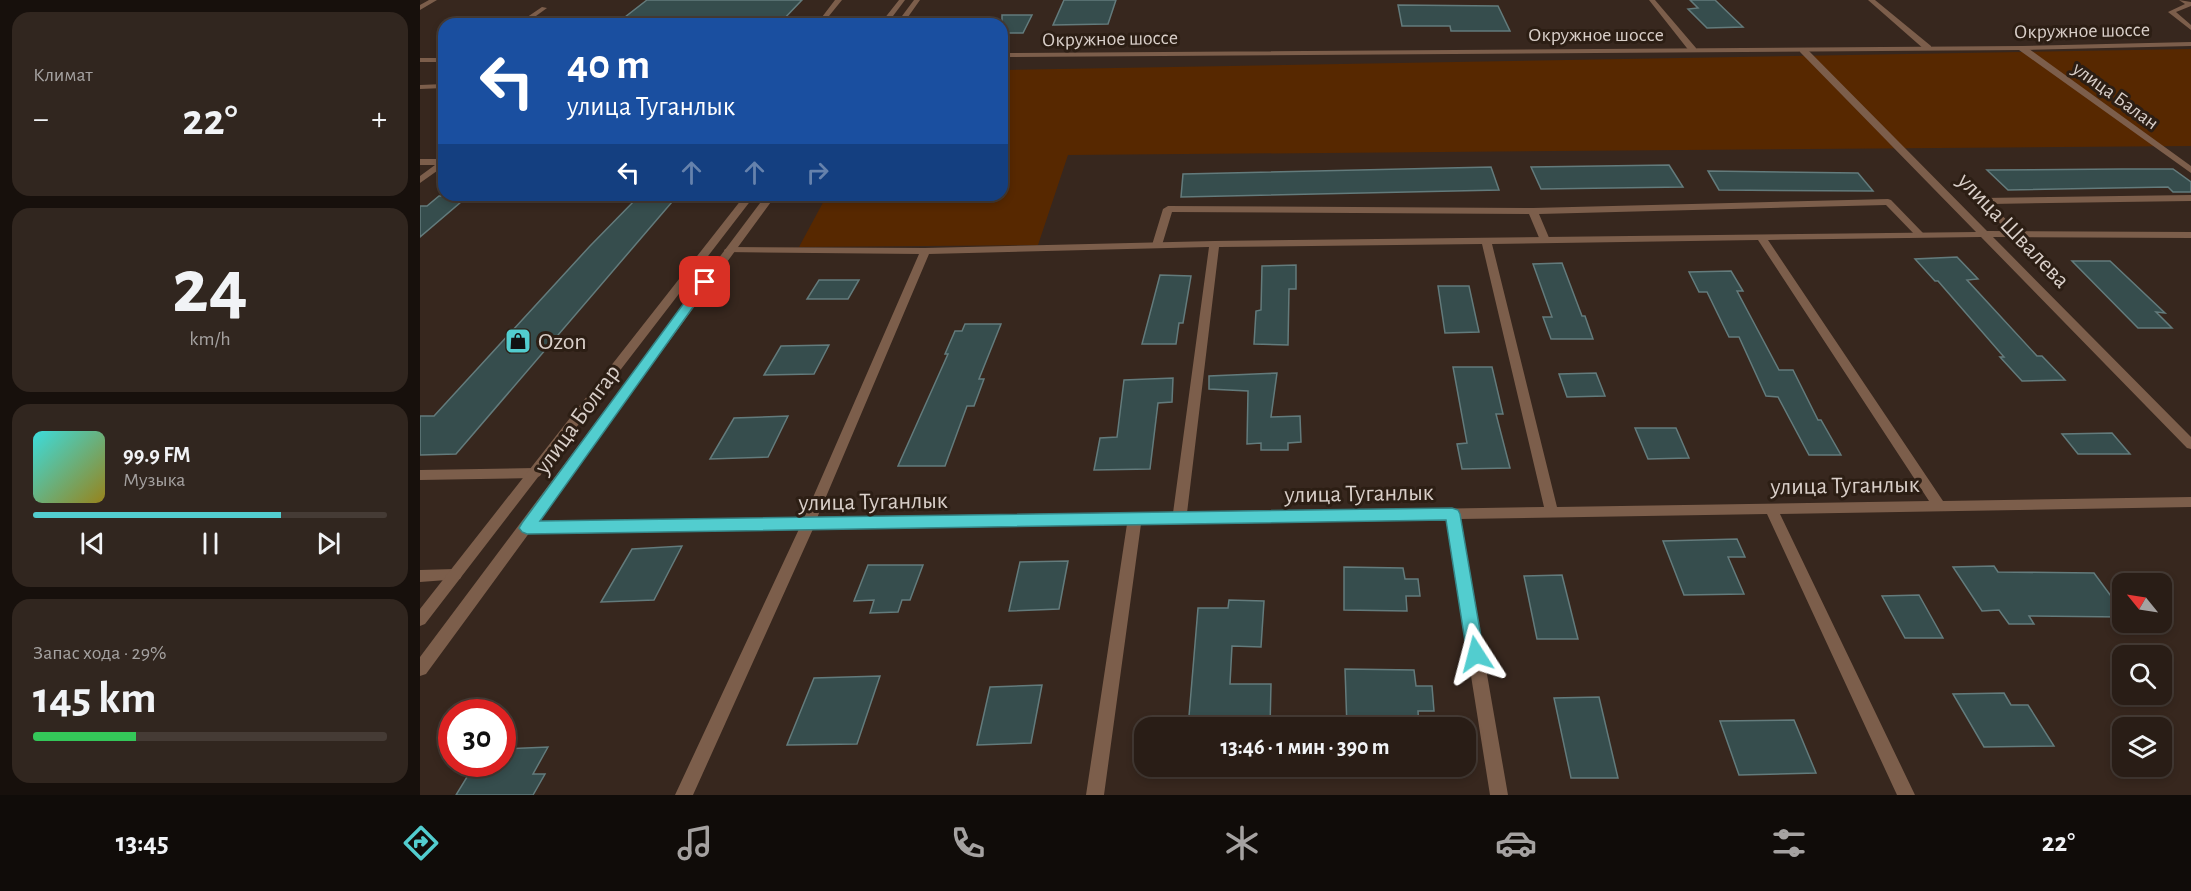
<!DOCTYPE html>
<html lang="ru">
<head>
<meta charset="utf-8">
<style>
	body { margin:0; font-family:"Alegreya Sans",sans-serif; background:#31261f; color:#f1f3f6; height:100vh; display:flex; flex-direction:column; font-size:22px; white-space:nowrap }
	* { box-sizing:border-box; margin:0 }
	p { font-size:20px; color:#a5a2a1 }
	.icon { flex:none; width:33px; height:33px; fill:none; stroke:currentColor; stroke-width:2; stroke-linecap:round; stroke-linejoin:round }
	.map { position:relative; flex:1; overflow:hidden }
	.side { display:flex; flex-direction:column; gap:12px; padding:12px; background:#17100c; width:420px }
	.side>* { flex:none }
	.guide { position:absolute; left:18px; top:18px; width:570px; height:183px; border-radius:18px; box-shadow:0 3px 9px #0003,0 0 0 2px #453b35; background:#1a4fa0; color:#fff; overflow:hidden }
	.needle { width:39px; rotate:300deg }
	.controls { position:absolute; left:1692px; top:573px; display:grid; gap:12px }
	.controls a { display:grid; place-items:center; width:60px; height:60px; border-radius:12px; background:#291d16; box-shadow:0 3px 9px #0003,0 0 0 2px #453b35; font-size:30px }
	.speed { position:absolute; left:18px; top:699px; display:flex; gap:12px; font-size:30px; font-weight:700; text-align:center }
	.speed>* { display:grid; place-content:center; width:78px; height:78px; border-radius:50%; background:#291d16; box-shadow:0 3px 9px #0003,0 0 0 2px #453b35; line-height:1 }
	.speed .limit { border:9px solid #d22; background:#fff; color:#111 }
	.pin { position:absolute; display:grid; place-items:center; width:51px; height:51px; color:#fff; margin:-26px; border-radius:12px; box-shadow:0 3px 9px #0006 }
	.me { position:absolute; width:66px; margin:-33px; rotate:351deg; stroke-linejoin:round; filter:drop-shadow(0 0 4px #0008) }
	.turn { display:flex; align-items:center; gap:21px; height:126px; padding:0 30px; font-size:27px }
	.turn .icon { width:78px; height:78px; stroke-width:2.5 }
	.turn b { display:block; font-size:42px; line-height:51px }
	.lanes { display:flex; align-items:center; height:57px; padding:0 30px; background:#0003; justify-content:center; gap:30px; direction:ltr }
	.lanes .off { opacity:.35 }
	.big { font-size:45px; font-weight:700; line-height:1.1 }
	.side .card { flex:1; display:flex; flex-direction:column; justify-content:center; gap:9px; min-width:0; padding:0 21px; border-radius:18px; background:#31261f }
	.side .dial { align-items:center; gap:0 }
	.dial b { font-size:78px; line-height:1 }
	.song { display:flex; align-items:center; gap:18px }
	.cover { width:72px; height:72px; border-radius:9px; background:linear-gradient(135deg,hsl(180 70% 55%),hsl(50 70% 35%)) }
	.played { height:6px; border-radius:3px; background:linear-gradient(90deg,#52cdcf 70%,#453b35 70%) }
	.keys { display:flex; justify-content:space-around; direction:ltr }
	.heat { display:flex; justify-content:space-between; align-items:center; font-size:33px; direction:ltr }
	.charge { height:9px; border-radius:4px; background:linear-gradient(90deg,#34c759 29%,#453b35 0) }
	.trip { position:absolute; left:714px; top:717px; width:342px; height:60px; border-radius:18px; background:#291d16; box-shadow:0 3px 9px #0003,0 0 0 2px #453b35; font-weight:700; line-height:60px; text-align:center }
	.tab-bar { display:flex; height:96px; justify-content:space-around; align-items:center; background:#100c09; color:#a5a2a1 }
	.tab-bar .icon { width:42px; height:42px }
	.tab-bar .selected { color:#52cdcf }
	.tab-bar b { font-size:27px; color:#f1f3f6 }
	main { display:flex; flex:1; min-height:0 }
	.map>svg:first-child { display:block }
</style>
</head>
<body>
<main>
<section class="side">
<div class="card"><p>Климат</p>
<div class="heat"><a>−</a><b class="big">22°</b><a>+</a></div>
</div>
<div class="card dial"><b>24</b><p>km/h</p></div>
<div class="card">
<div class="song"><i class="cover"></i><div><b>99.9 FM</b><p>Музыка</p></div></div>
<div class="played"></div>
<div class="keys"><svg class="icon" aria-label="previous" viewBox="0 0 24 24"><path d="M18 5L8 12l10 7zM5 5v14"/></svg><svg class="icon" aria-label="pause" viewBox="0 0 24 24"><path d="M8 5v14M16 5v14"/></svg><svg class="icon" aria-label="next" viewBox="0 0 24 24"><path d="M6 5l10 7-10 7zM19 5v14"/></svg></div>
</div>
<div class="card"><p>Запас хода · 29%</p><b class="big">145 km</b><div class="charge"></div></div>
</section>
<div class="map">
<svg width="1771" height="795" viewBox="0 0 1771 795">
	<rect width="100%" height="100%" fill="#37271e"/>
	<!-- green -->
	<path fill="#572800" d="M 1771,49 L 1771,146 L 648,155 L 618,245 L 379,247 L 407,195 L 582,195 L 582,70 Z"/>
	<!-- building -->
	<path fill="#364d4d" stroke="#637b7c" stroke-width="1.5" d="M 227,0 L 382,0 L 359,24 L 196,24 Z
		M 644,0 L 696,0 L 688,24 L 633,25 Z
		M 1270,0 L 1295,0 L 1323,27 L 1287,28 L 1268,9 L 1278,8 Z
		M 978,5 L 1078,6 L 1090,31 L 1031,31 L 1030,26 L 982,26 Z
		M 582,15 L 612,15 L 603,33 L 582,33 Z
		M 1249,165 L 1263,187 L 1121,189 L 1111,167 Z
		M 1071,167 L 1079,190 L 761,197 L 763,174 Z
		M 1703,169 L 1753,169 L 1771,182 L 1771,192 L 1753,192 L 1748,187 L 1588,190 L 1567,170 Z
		M 1288,171 L 1438,173 L 1453,191 L 1299,190 Z
		M 220,195 L 258,195 L 36,454 L 0,455 L 0,416 L 14,416 L 170,246 Z
		M 19,196 L 48,196 L 0,237 L 0,206 L 7,206 Z
		M 1537,257 L 1558,279 L 1547,280 L 1617,356 L 1622,356 L 1645,380 L 1602,381 L 1580,357 L 1584,357 L 1518,281 L 1515,281 L 1495,259 Z
		M 1652,261 L 1690,261 L 1745,313 L 1736,312 L 1752,328 L 1718,328 Z
		M 1142,263 L 1162,316 L 1165,316 L 1173,339 L 1131,339 L 1123,317 L 1132,317 L 1113,264 Z
		M 876,265 L 876,289 L 869,289 L 868,345 L 834,344 L 836,311 L 841,310 L 842,266 Z
		M 1311,271 L 1323,291 L 1317,291 L 1359,370 L 1373,370 L 1398,420 L 1401,420 L 1421,455 L 1389,455 L 1358,397 L 1346,396 L 1319,337 L 1309,337 L 1287,292 L 1279,292 L 1269,272 Z
		M 740,275 L 771,276 L 763,323 L 759,323 L 756,344 L 722,344 Z
		M 399,280 L 439,280 L 428,299 L 387,299 Z
		M 1018,286 L 1049,286 L 1059,332 L 1025,333 Z
		M 545,324 L 581,324 L 559,379 L 564,379 L 554,406 L 547,406 L 525,466 L 478,466 L 528,354 L 525,354 L 535,331 L 542,331 Z
		M 409,345 L 394,374 L 344,375 L 361,346 Z
		M 1033,367 L 1072,367 L 1083,414 L 1076,414 L 1090,468 L 1042,469 L 1037,444 L 1047,443 Z
		M 857,373 L 851,417 L 880,416 L 881,442 L 868,443 L 868,450 L 841,450 L 841,443 L 827,444 L 828,391 L 789,389 L 789,376 Z
		M 1176,373 L 1185,396 L 1147,397 L 1139,374 Z
		M 753,378 L 752,402 L 738,403 L 730,469 L 674,470 L 680,438 L 697,437 L 704,380 Z
		M 368,416 L 348,457 L 290,459 L 314,418 Z
		M 1215,428 L 1256,428 L 1269,458 L 1228,459 Z
		M 1692,433 L 1710,454 L 1658,454 L 1642,434 Z
		M 1317,539 L 1325,557 L 1308,557 L 1324,594 L 1264,595 L 1243,541 Z
		M 262,546 L 234,600 L 181,602 L 212,549 Z
		M 648,561 L 639,609 L 589,611 L 600,562 Z
		M 448,565 L 503,565 L 490,600 L 482,600 L 478,612 L 450,613 L 454,600 L 434,601 Z
		M 1574,566 L 1578,572 L 1674,573 L 1702,611 L 1702,617 L 1609,616 L 1614,624 L 1589,624 L 1579,610 L 1562,611 L 1533,567 Z
		M 924,567 L 983,568 L 985,579 L 998,579 L 1000,596 L 986,596 L 987,611 L 924,610 Z
		M 1142,575 L 1158,639 L 1117,639 L 1104,576 Z
		M 1499,595 L 1523,638 L 1485,638 L 1462,596 Z
		M 809,600 L 844,601 L 841,647 L 812,646 L 810,684 L 851,684 L 850,728 L 768,728 L 778,608 L 808,608 Z
		M 925,669 L 994,670 L 996,686 L 1012,686 L 1014,711 L 998,711 L 999,728 L 927,728 Z
		M 460,676 L 437,744 L 367,745 L 394,678 Z
		M 622,685 L 611,743 L 557,745 L 570,687 Z
		M 1584,693 L 1591,705 L 1608,705 L 1634,746 L 1564,747 L 1533,694 Z
		M 1179,697 L 1198,778 L 1151,778 L 1134,698 Z
		M 1374,720 L 1396,773 L 1319,775 L 1300,721 Z
		M 128,747 L 113,774 L 125,774 L 113,795 L 36,795 L 47,777 L 68,776 L 76,764 L 82,764 L 85,749 Z"/>
	<g fill="none" stroke-linecap="round" stroke-linejoin="round">
		<!-- service -->
		<path fill="#7c5e4b" fill-rule="evenodd" d="M 9,0 L 17,0 L 0,10 L 0,5 Z
			M 415,0 L 422,0 L 409,16 L 467,16 L 470,18 L 467,20 L 402,19 L 402,17 Z
			M 1229,0 L 1235,0 L 1276,48 L 1276,52 L 1270,52 Z
			M 1448,0 L 1455,0 L 1511,46 L 1511,50 L 1505,50 Z
			M 1759,0 L 1771,2 L 1771,6 L 1756,12 L 1771,25 L 1771,30 L 1748,12 L 1765,4 Z
			M 122,7 L 127,8 L 105,24 L 97,24 Z
			M 24,84 L 24,88 L 0,89 L 0,85 Z
			M 1771,195 L 1771,201 L 1570,204 L 1599,232 L 1599,236 L 1593,236 L 1557,201 L 1562,198 Z
			M 1468,199 L 1471,200 L 1503,233 L 1503,237 L 1497,237 L 1466,205 L 1119,214 L 1130,240 L 1125,243 L 1120,240 L 1109,214 L 752,212 L 742,245 L 737,248 L 732,245 L 743,209 L 748,206 L 1113,208 Z
			M 115,468 L 120,470 L 122,473 L 120,476 L 115,478 L 0,480 L 0,470 Z
			M 35,569 L 40,571 L 42,575 L 40,579 L 0,582 L 0,570 Z"/>
		<!-- minor -->
		<path fill="#7c5e4b" fill-rule="evenodd" d="M 1599,46 L 1605,46 L 1771,166 L 1771,173 L 1599,50 Z
			M 1380,48 L 1386,48 L 1567,231 L 1771,232 L 1771,238 L 1573,237 L 1771,437 L 1771,449 L 1767,448 L 1561,237 L 1348,240 L 1523,501 L 1771,497 L 1771,507 L 1360,514 L 1495,795 L 1477,795 L 1347,514 L 1040,519 L 1088,795 L 1070,795 L 1026,519 L 721,524 L 684,795 L 666,795 L 707,524 L 393,529 L 273,795 L 255,795 L 379,529 L 107,533 L 102,532 L 100,528 L 102,524 L 107,523 L 384,518 L 499,254 L 305,252 L 304,250 L 309,247 L 505,248 L 794,241 L 1556,232 L 1380,52 ZM 1338,240 L 1509,501 L 1137,507 L 1072,244 ZM 1062,244 L 1124,507 L 767,513 L 799,247 ZM 789,247 L 753,513 L 397,518 L 509,254 Z
			M 0,159 L 24,159 L 24,166 L 0,183 L 0,176 L 15,165 L 0,165 Z"/>
		<!-- tertiary -->
		<path fill="#7c5e4b" fill-rule="evenodd" d="M 479,0 L 485,0 L 467,24 L 460,24 Z
			M 494,0 L 500,0 L 483,24 L 476,24 Z
			M 1771,42 L 1771,46 L 1602,50 L 582,57 L 582,53 L 1602,46 Z
			M 0,58 L 24,58 L 24,62 L 0,62 Z
			M 325,195 L 335,195 L 5,624 L 0,626 L 0,609 Z
			M 346,195 L 356,195 L 50,614 L 6,674 L 0,676 L 0,657 Z"/>
	</g>
	<!-- route -->
	<path fill="#52cdcf" stroke="#358587" stroke-width="1.5" d="M 285,279 L 291,282 L 120,521 L 1032,508 L 1038,510 L 1040,514 L 1064,654 L 1062,660 L 1056,662 L 1049,660 L 1047,654 L 1026,520 L 107,534 L 102,532 L 99,528 L 102,523 L 281,280 Z"/>
	<!-- icons -->
	<defs>
		<g id="shop-square" transform="scale(1.35)"><rect x="-9" y="-9" width="18" height="18" rx="4" fill="#52cdcf" stroke="#2c1e14"/><path d="M-5-2.5h2.3a2.7 3.5 0 0 1 5.4 0H5L5.5 6h-11ZM-1.5-2.5h3a1.5 2.3 0 0 0-3 0Z" fill="#111"/></g>
	</defs>
	<g fill-rule="evenodd">
		<use href="#shop-square" x="98" y="341"/>
	</g>
	<g text-anchor="middle" stroke-width="6" stroke-linejoin="round" paint-order="stroke">
		<!-- far-street labels -->
		<g font-size="20" fill="#d9cfc9" stroke="#2c1e14">
			<text transform="translate(1662 30) rotate(-1)" y="7">Окружное шоссе</text>
			<text x="1176" y="41">Окружное шоссе</text>
			<text transform="translate(690 38) rotate(-1)" y="7">Окружное шоссе</text>
			<text transform="translate(1696 95) rotate(36)" y="7">улица Балан</text>
		</g>
		<!-- street labels -->
		<g font-size="24" fill="#d9cfc9" stroke="#2c1e14">
			<text transform="translate(1594 230) rotate(46)" y="8">улица Швалева</text>
			<text transform="translate(157 419) rotate(-54)" y="8">улица Болгар</text>
			<text transform="translate(1425 485) rotate(-1)" y="8">улица Туганлык</text>
			<text transform="translate(939 493) rotate(-1)" y="8">улица Туганлык</text>
			<text transform="translate(453 501) rotate(-1)" y="8">улица Туганлык</text>
		</g>
		<!-- poi labels -->
		<g font-size="24" fill="#d9cfc9" stroke="#2c1e14" text-anchor="start">
			<text x="118" y="349">Ozon</text>
		</g>
	</g>
</svg>
<div class="controls">
<a><svg class="needle" viewBox="-14 -14 28 28"><path d="M0-13l5 13h-10z" fill="#e53935"/><path d="M0 13l5-13h-10z" fill="#a5a2a1"/></svg></a>
<a><svg class="icon" aria-label="search" viewBox="0 0 24 24"><circle cx="10" cy="10" r="6"/><path d="M15 15l6 6"/></svg></a>
<a><svg class="icon" aria-label="layers" viewBox="0 0 24 24"><path d="M12 4l9 5-9 5-9-5zM3 14l9 5 9-5"/></svg></a>
</div>
<div class="speed"><div class="limit">30</div></div>
<div class="pin" style="left:285px;top:282px;background:#d93025"><svg class="icon" aria-label="arrive" viewBox="0 0 24 24"><path d="M6 21V4h12l-3 4 3 4H6"/></svg></div>
<svg class="me" style="left:1056px;top:654px" viewBox="-20 -20 40 40"><path d="M0-17L14 15 0 8-14 15z" fill="#52cdcf" stroke="#fff" stroke-width="4"/></svg>
<div class="trip">13:46 · 1 мин · 390 m</div>
<div class="guide">
<div class="turn"><svg class="icon" aria-label="left" viewBox="0 0 24 24"><path d="M17 20v-9H6M10 6l-5 5 5 5"/></svg><div><b>40 m</b>улица Туганлык</div></div>
<div class="lanes"><svg class="icon" aria-label="left" viewBox="0 0 24 24"><path d="M17 20v-9H6M10 6l-5 5 5 5"/></svg><svg class="icon off" aria-label="ahead" viewBox="0 0 24 24"><path d="M12 20V5M6 11l6-6 6 6"/></svg><svg class="icon off" aria-label="ahead" viewBox="0 0 24 24"><path d="M12 20V5M6 11l6-6 6 6"/></svg><svg class="icon off" aria-label="right" viewBox="0 0 24 24"><path d="M7 20v-9h11M14 6l5 5-5 5"/></svg></div>
</div>
</div>
</main>
<nav class="tab-bar">
<b>13:45</b>
<svg class="icon selected" aria-label="directions" viewBox="0 0 24 24"><path d="M12 3l9 9-9 9-9-9zM9 14v-3h6M13 9l2 2-2 2"/></svg>
<svg class="icon" aria-label="music" viewBox="0 0 24 24"><path d="M9 18V5l10-2v13"/><circle cx="6" cy="18" r="3"/><circle cx="16" cy="16" r="3"/></svg>
<svg class="icon" aria-label="phone" viewBox="0 0 24 24"><path d="M5 4h4l2 5-3 2q2 4 5 5l2-3 5 2v4C11 20 4 13 5 4z"/></svg>
<svg class="icon" aria-label="climate" viewBox="0 0 24 24"><path d="M12 3v18M4 7l16 10M4 17L20 7"/></svg>
<svg class="icon" aria-label="car" viewBox="0 0 24 24"><path d="M5 17H2v-5l4-1 3-4h7l3 4 3 1v5h-3M9 17h6M6 11h13"/><circle cx="7" cy="17" r="2"/><circle cx="17" cy="17" r="2"/></svg>
<svg class="icon" aria-label="filters" viewBox="0 0 24 24"><path d="M4 7h16M4 17h16"/><circle cx="9" cy="7" r="2"/><circle cx="15" cy="17" r="2"/></svg>
<b>22°</b>
</nav>
</body>
</html>
